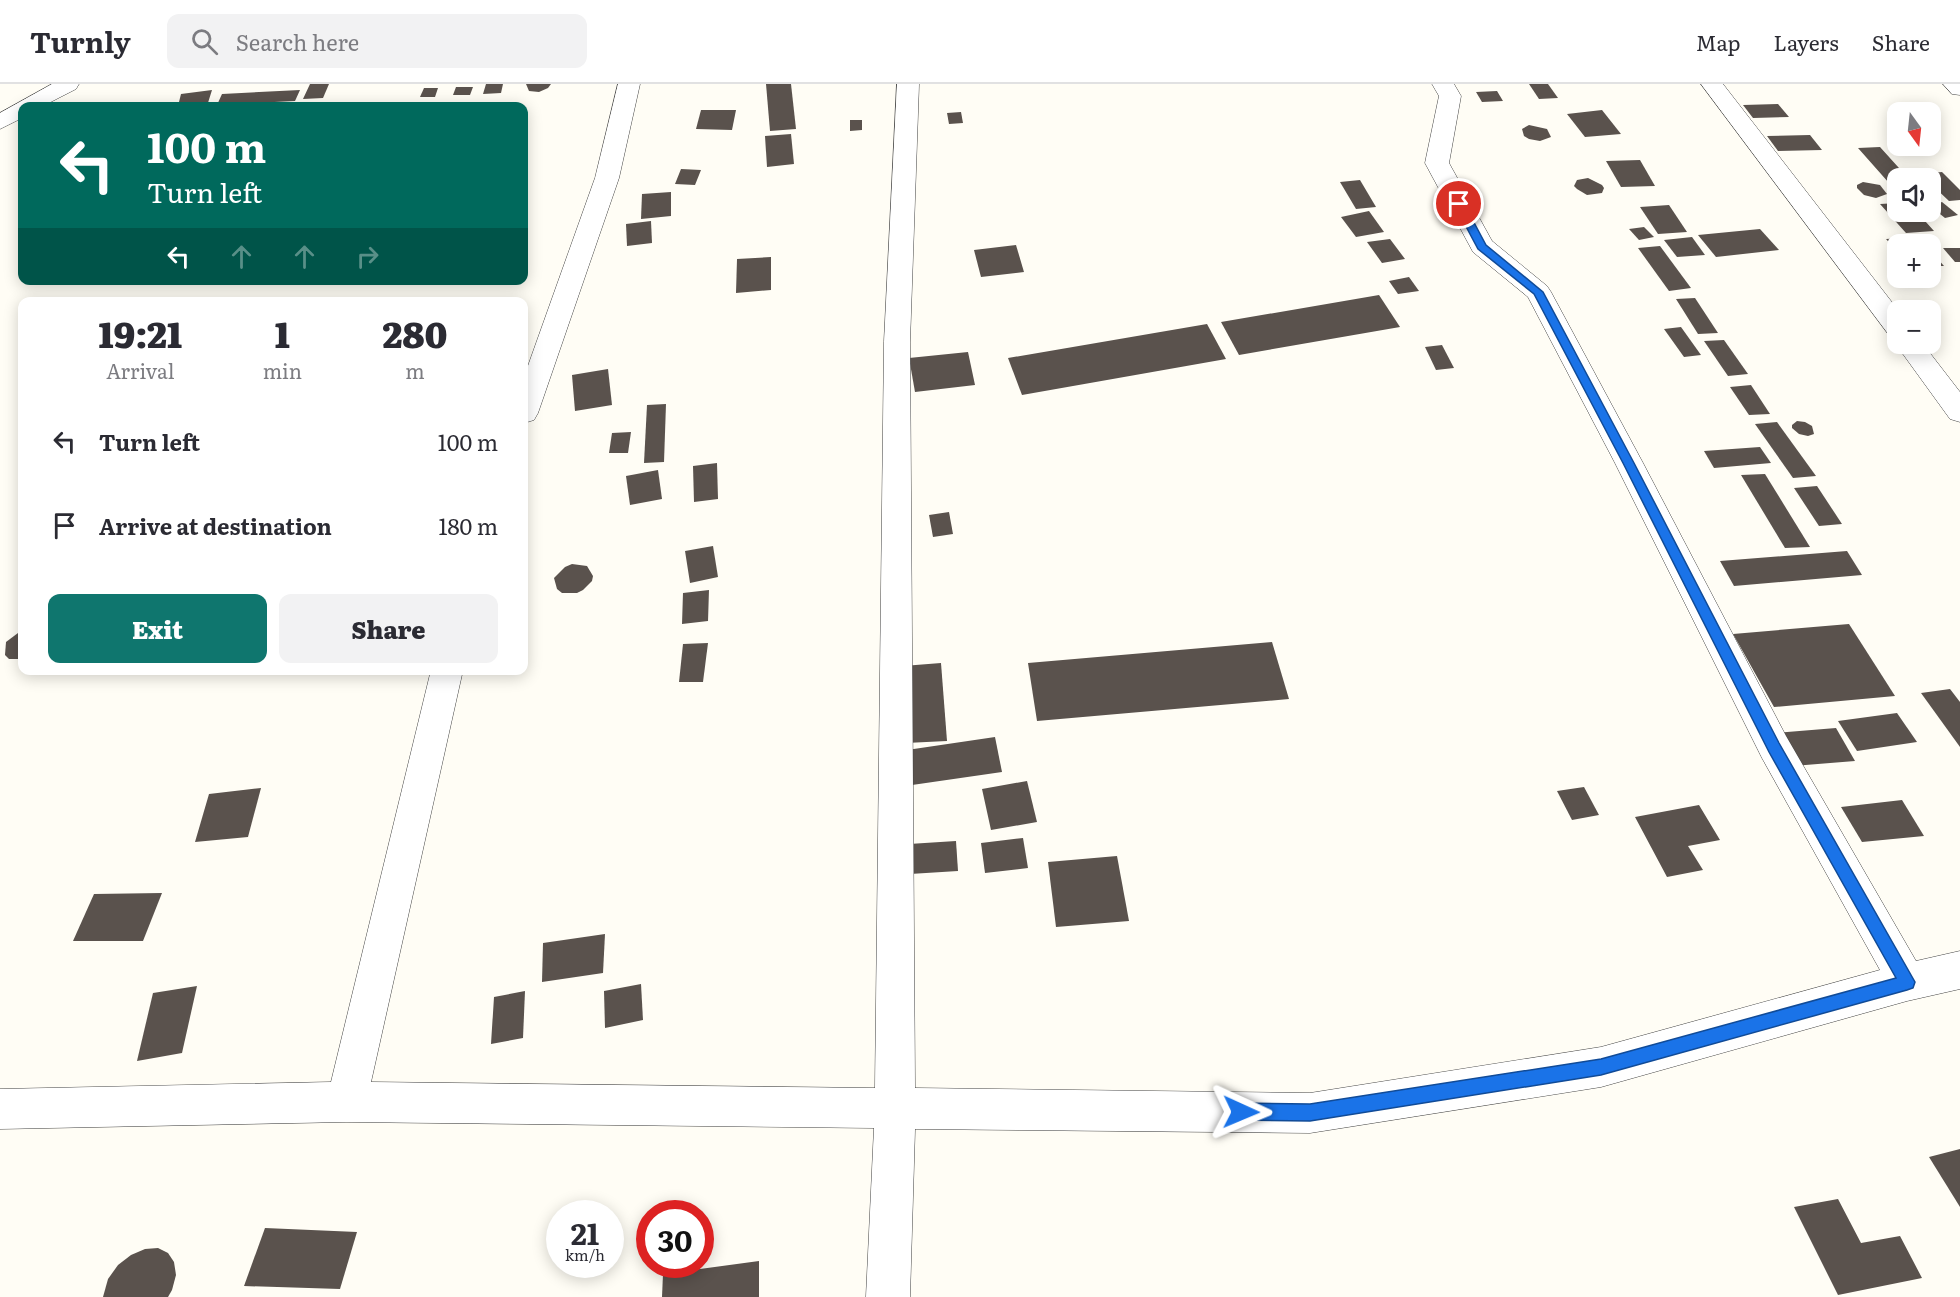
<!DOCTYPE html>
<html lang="en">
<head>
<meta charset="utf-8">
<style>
	:root { --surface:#fff; --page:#f2f2f3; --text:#2b2b33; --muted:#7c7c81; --line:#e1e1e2; --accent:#0f766e }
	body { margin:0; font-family:Literata,serif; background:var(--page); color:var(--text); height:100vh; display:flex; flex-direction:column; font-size:22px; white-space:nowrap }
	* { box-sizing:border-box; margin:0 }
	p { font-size:20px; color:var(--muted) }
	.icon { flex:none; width:33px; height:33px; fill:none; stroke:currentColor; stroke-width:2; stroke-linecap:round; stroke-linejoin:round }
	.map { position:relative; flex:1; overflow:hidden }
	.side { position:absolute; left:18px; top:213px; width:510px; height:378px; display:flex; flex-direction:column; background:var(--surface); border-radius:12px; box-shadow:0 3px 15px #0003 }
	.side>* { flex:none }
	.banner { position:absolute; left:18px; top:18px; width:510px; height:183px; border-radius:12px; box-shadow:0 3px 15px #0003; background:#00695c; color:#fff; overflow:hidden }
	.needle { width:39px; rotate:165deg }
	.controls { position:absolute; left:1887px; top:18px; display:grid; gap:12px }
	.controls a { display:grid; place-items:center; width:54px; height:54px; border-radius:12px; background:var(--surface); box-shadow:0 3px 15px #0003; font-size:30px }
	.speed { position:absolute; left:546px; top:1116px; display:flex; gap:12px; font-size:30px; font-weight:700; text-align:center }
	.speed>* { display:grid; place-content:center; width:78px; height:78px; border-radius:50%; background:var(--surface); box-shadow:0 3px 15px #0003; line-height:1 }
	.speed small { font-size:15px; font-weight:400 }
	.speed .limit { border:9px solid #d22; background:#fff; color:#111 }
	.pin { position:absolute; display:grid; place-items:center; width:51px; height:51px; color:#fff; margin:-26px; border:3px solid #fff; border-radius:50%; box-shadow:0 2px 6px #0007 }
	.me { position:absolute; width:66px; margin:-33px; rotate:91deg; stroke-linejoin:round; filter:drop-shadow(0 0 4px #0008) }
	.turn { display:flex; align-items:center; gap:21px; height:126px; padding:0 30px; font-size:27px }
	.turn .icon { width:78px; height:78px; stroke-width:2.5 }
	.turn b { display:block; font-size:42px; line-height:51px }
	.lanes { display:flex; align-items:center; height:57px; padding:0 30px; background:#0003; justify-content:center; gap:30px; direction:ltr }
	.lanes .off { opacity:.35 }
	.eta { display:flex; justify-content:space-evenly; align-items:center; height:102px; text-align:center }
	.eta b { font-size:36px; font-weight:800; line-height:42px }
	.primary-button { display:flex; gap:12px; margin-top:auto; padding:12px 30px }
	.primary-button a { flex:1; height:69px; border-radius:12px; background:var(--accent); color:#fff; font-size:24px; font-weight:800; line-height:69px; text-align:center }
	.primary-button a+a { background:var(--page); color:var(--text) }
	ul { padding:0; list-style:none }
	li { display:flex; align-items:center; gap:18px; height:84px; padding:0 30px }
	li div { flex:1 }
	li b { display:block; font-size:22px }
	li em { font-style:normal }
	header { display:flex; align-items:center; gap:36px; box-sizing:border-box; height:84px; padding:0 30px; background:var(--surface); border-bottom:2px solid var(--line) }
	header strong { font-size:28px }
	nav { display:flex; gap:33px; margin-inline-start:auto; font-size:21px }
	.search { width:420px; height:54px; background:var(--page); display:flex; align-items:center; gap:15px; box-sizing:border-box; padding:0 21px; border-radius:12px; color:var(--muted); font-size:22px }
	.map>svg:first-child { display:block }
</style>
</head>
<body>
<header>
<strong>Turnly</strong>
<div class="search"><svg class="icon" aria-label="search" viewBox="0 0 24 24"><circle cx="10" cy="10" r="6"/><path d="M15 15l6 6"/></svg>Search here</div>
<nav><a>Map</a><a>Layers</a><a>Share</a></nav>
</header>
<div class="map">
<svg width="1960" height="1213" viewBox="0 0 1960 1213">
	<rect width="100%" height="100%" fill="#fffdf5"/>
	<g fill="#5a524d">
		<polygon points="310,0 329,0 323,14 303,15"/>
		<polygon points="486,0 503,0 501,9 483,10"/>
		<polygon points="526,0 551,0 548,4 539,8 529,7"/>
		<polygon points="766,0 791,0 796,45 770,47"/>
		<polygon points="1529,0 1548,0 1558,14 1539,15"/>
		<polygon points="456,3 473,3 470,11 453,11"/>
		<polygon points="424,4 438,4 435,13 420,13"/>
		<polygon points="212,6 207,22 178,22 181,10"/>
		<polygon points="300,6 295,17 217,21 222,10"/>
		<polygon points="1497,7 1503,17 1482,18 1476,8"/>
		<polygon points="1778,20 1789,33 1753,34 1743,21"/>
		<polygon points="701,26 736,26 732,46 696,45"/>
		<polygon points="1602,26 1621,50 1585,53 1567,30"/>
		<polygon points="961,28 963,39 949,40 947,29"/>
		<polygon points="850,36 862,36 862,46 850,47"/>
		<polygon points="1529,41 1547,45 1551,53 1540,57 1529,55 1524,52 1522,45"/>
		<polygon points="791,50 794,80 767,83 765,52"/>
		<polygon points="1810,51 1822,66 1778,67 1767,52"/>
		<polygon points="1880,63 1908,94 1898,94 1898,98 1889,99 1858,64"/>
		<polygon points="1640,76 1655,102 1621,103 1606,77"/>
		<polygon points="681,85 701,86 695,101 675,100"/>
		<polygon points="1942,88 1960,106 1960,116 1949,117 1930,99 1930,94 1926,94 1922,90"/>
		<polygon points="1588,94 1602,101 1604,104 1602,109 1587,111 1577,105 1574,102 1577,96"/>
		<polygon points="1360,96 1376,123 1356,125 1340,98"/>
		<polygon points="1863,98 1880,101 1887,110 1876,114 1864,111 1857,104 1857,101"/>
		<polygon points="671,108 671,132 641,135 642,110"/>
		<polygon points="1942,118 1958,131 1945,134 1930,122"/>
		<polygon points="1898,119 1898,128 1917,128 1934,147 1906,149 1880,120"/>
		<polygon points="1669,121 1687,148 1658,150 1640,123"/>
		<polygon points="1369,127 1384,148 1356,153 1341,133"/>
		<polygon points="651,137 652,159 627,162 626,140"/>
		<polygon points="1644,143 1654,153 1639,156 1629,145"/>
		<polygon points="1760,145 1779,166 1716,173 1698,151"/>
		<polygon points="1692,153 1705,171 1677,173 1664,156"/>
		<polygon points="1920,153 1926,160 1898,160 1898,168 1886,155"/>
		<polygon points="1390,155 1405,175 1382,179 1367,158"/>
		<polygon points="1016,161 1024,188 981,193 974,166"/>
		<polygon points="1660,162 1691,204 1669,207 1638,164"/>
		<polygon points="1943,164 1960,164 1960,178 1955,178"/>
		<polygon points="1930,166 1944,182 1930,182"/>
		<polygon points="771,173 771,206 736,209 737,175"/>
		<polygon points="1409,193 1419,207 1398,210 1389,197"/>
		<polygon points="1379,211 1400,243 1239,271 1221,238"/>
		<polygon points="1695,214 1718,249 1698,250 1676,215"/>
		<polygon points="1207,240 1226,275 1022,311 1008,274"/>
		<polygon points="1681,243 1701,271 1684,273 1664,245"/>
		<polygon points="1724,256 1748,290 1728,292 1704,257"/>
		<polygon points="1442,261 1454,284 1436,286 1425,263"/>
		<polygon points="968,268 975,301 915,308 909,274"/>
		<polygon points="608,285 612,321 575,327 572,291"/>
		<polygon points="1751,301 1770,330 1749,331 1730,303"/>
		<polygon points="666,320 664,378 644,379 647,321"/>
		<polygon points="1797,337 1805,338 1812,342 1814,350 1808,352 1799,350 1792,344 1792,341"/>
		<polygon points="1777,338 1816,392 1793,394 1755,340"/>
		<polygon points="631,348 628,369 609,369 612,349"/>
		<polygon points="1760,363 1771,379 1714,384 1704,367"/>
		<polygon points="717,379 718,415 694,418 693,382"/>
		<polygon points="658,386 662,415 630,421 626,392"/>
		<polygon points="1765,390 1810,463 1785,464 1741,391"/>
		<polygon points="1817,402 1842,440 1819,442 1794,404"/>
		<polygon points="949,428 953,450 933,453 929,431"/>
		<polygon points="713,462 718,493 690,499 685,467"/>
		<polygon points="1847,467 1862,491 1734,502 1720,477"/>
		<polygon points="572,480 587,482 593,492 592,497 583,506 577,509 562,509 557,505 554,494 565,483"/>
		<polygon points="709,506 708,537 682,540 683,509"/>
		<polygon points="1849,540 1895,612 1774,623 1733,550"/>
		<polygon points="22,546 22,575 9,575 5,571 6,558"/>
		<polygon points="1272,558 1289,615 1037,637 1028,579"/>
		<polygon points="708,559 703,598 679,598 683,560"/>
		<polygon points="941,579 947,657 906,659 903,582"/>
		<polygon points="1950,605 1960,618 1960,663 1921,609"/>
		<polygon points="1897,629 1917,658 1857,667 1838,637"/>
		<polygon points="1836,644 1855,677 1793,682 1774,649"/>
		<polygon points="995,653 1002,688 912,701 907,666"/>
		<polygon points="1027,697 1037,738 991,746 982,705"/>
		<polygon points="1584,703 1599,731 1572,736 1557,707"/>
		<polygon points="261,704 248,753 195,758 209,710"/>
		<polygon points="1902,716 1924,752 1862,758 1841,723"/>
		<polygon points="1699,721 1720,756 1688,762 1703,786 1667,793 1635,733"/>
		<polygon points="1023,754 1028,784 985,789 981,759"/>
		<polygon points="956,757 958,787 910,790 909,760"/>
		<polygon points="1117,772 1129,837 1056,843 1048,778"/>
		<polygon points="162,809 143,857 73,857 94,810"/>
		<polygon points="605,850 603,889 542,898 543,859"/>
		<polygon points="641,900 643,936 605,944 604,907"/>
		<polygon points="197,902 182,969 137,977 153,909"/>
		<polygon points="525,907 523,954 491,960 494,913"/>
		<polygon points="1960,1065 1960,1123 1929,1073"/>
		<polygon points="1838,1115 1861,1159 1900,1152 1922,1194 1838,1211 1794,1123"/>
		<polygon points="265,1144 357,1148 340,1205 244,1202"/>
		<polygon points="158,1164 168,1169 174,1178 176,1191 172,1206 168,1213 103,1213 108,1195 118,1181 131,1171 145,1165"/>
		<polygon points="759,1177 759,1213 662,1213 663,1190"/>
	</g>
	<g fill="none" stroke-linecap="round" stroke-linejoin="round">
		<g stroke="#444" stroke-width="1">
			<g id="street">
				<polygon points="52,0 79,0 76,5 43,22 22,22 22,34 0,45 0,29"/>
				<polygon points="618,0 640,0 619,94 538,329 534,336 524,339 524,293 595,94"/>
				<polygon points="897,0 919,0 910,258 915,1004 1310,1009 1601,963 1880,886 1762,674 1615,379 1528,213 1473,168 1425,79 1439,12 1432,0 1454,0 1461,12 1449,79 1492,157 1547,202 1551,208 1643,379 1786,652 1916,877 1960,867 1960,905 1907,917 1601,1003 1310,1049 915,1045 910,1213 866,1213 874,1044 346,1038 0,1045 0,1005 331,998 431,586 463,586 371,998 875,1004 884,258"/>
				<polygon points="1701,0 1723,0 1898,226 1898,254 1889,251"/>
				<polygon points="1943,0 1960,0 1960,11 1952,10"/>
				<polygon points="1898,257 1898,260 1923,260 1960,308 1960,338 1950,335 1900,266 1896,260"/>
			</g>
		</g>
		<use href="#street" fill="#fff" fill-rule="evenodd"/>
	</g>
	<polygon fill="#1a73e8" stroke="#114b97" stroke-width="1.5" points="1456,118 1463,118 1486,161 1543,208 1634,379 1779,659 1915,898 1913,904 1907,906 1601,991 1310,1037 1241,1036 1235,1033 1232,1028 1235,1022 1241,1019 1310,1020 1601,975 1896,894 1769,668 1623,379 1534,210 1478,165 1454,120"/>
</svg>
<div class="controls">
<a><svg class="needle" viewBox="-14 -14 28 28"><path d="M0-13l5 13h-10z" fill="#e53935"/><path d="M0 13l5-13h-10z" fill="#7c7c81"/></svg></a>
<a><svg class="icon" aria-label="sound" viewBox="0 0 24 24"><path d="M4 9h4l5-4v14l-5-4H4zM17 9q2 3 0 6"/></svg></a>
<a>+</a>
<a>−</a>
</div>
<div class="speed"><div>21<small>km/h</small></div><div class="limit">30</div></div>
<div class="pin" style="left:1459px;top:120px;background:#d93025"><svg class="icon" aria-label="arrive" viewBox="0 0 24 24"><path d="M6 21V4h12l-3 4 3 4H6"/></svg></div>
<svg class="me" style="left:1241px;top:1028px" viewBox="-20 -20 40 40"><path d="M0-17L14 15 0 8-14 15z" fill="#1a73e8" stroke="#fff" stroke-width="4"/></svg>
<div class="banner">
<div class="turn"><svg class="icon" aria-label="left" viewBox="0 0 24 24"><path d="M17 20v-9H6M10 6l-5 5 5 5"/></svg><div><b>100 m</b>Turn left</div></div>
<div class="lanes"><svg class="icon" aria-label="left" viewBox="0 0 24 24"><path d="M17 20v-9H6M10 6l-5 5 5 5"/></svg><svg class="icon off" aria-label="ahead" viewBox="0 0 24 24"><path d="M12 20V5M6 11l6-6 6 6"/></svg><svg class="icon off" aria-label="ahead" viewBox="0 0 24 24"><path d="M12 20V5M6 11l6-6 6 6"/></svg><svg class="icon off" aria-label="right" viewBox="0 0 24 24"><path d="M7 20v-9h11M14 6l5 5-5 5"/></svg></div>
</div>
<section class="side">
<div class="eta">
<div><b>19:21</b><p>Arrival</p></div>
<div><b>1</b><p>min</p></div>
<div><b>280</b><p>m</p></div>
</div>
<ul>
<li><svg class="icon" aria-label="left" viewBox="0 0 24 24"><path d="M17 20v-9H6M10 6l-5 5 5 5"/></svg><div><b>Turn left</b></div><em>100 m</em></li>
<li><svg class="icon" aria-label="arrive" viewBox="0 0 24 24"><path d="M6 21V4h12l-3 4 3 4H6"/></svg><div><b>Arrive at destination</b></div><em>180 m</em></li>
</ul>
<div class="primary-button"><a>Exit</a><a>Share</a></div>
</section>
</div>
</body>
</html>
